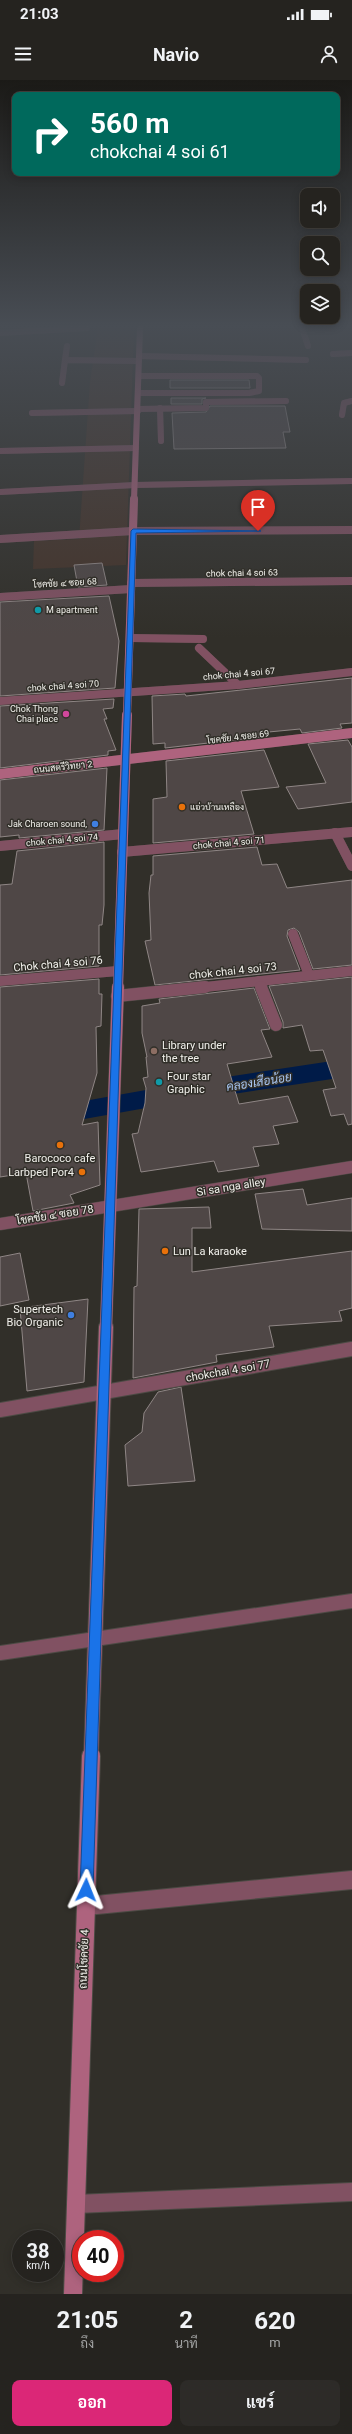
<!DOCTYPE html>
<html lang="th">
<head>
<meta charset="utf-8">
<style>
	:root { --surface:#25231f; --page:#2d2b28; --text:#f1f3f6; --muted:#a3a4a4; --line:#42403d; --accent:#db2777 }
	body { margin:0; font-family:Roboto,Sarabun,sans-serif; background:var(--page); color:var(--text); height:100vh; display:flex; flex-direction:column; font-size:15px; white-space:nowrap }
	* { box-sizing:border-box; margin:0 }
	p { font-size:13px; color:var(--muted) }
	.icon { flex:none; width:22px; height:22px; fill:none; stroke:currentColor; stroke-width:2; stroke-linecap:round; stroke-linejoin:round }
	.map { position:relative; height:2214px; overflow:hidden }
	.panel { display:flex; flex-direction:column; background:var(--surface); flex:1 }
	.panel>* { flex:none }
	.guide { position:absolute; left:12px; top:12px; width:328px; height:84px; border-radius:8px; box-shadow:0 2px 10px #0003,0 0 0 1px var(--line); background:#00695c; color:#fff; overflow:hidden }
	.controls { position:absolute; left:300px; top:108px; display:grid; gap:8px }
	.controls a { display:grid; place-items:center; width:40px; height:40px; border-radius:8px; background:var(--surface); box-shadow:0 2px 10px #0003,0 0 0 1px var(--line); font-size:20px }
	.speed { position:absolute; left:12px; top:2150px; display:flex; gap:8px; font-size:20px; font-weight:700; text-align:center }
	.speed>* { display:grid; place-content:center; width:52px; height:52px; border-radius:50%; background:var(--surface); box-shadow:0 2px 10px #0003,0 0 0 1px var(--line); line-height:1 }
	.speed small { font-size:10px; font-weight:400 }
	.speed .limit { border:6px solid #d22; background:#fff; color:#111 }
	.pin { position:absolute; display:grid; place-items:center; width:34px; height:34px; color:#fff; margin:-41px -17px; border-radius:50% 50% 50% 0; rotate:-45deg; box-shadow:0 0 4px #0007 }
	.pin .icon { rotate:45deg }
	.me { position:absolute; width:44px; margin:-22px; rotate:2deg; stroke-linejoin:round; filter:drop-shadow(0 0 3px #0008) }
	.turn { display:flex; align-items:center; gap:14px; height:84px; padding:0 12px; font-size:18px }
	.turn .icon { width:52px; height:52px; stroke-width:2.5 }
	.turn b { display:block; font-size:28px; line-height:34px }
	.eta { display:flex; justify-content:space-evenly; align-items:center; height:68px; text-align:center }
	.eta b { font-size:24px; font-weight:700; line-height:28px }
	.action { display:flex; gap:8px; margin-top:auto; padding:8px 12px }
	.action a { flex:1; height:46px; border-radius:8px; background:var(--accent); color:#fff; font-size:16px; font-weight:700; line-height:46px; text-align:center }
	.action a+a { background:var(--page); color:var(--text) }
	.status { display:flex; justify-content:space-between; align-items:center; height:28px; padding:0 20px; background:var(--surface); direction:ltr }
	.status svg { height:11px; fill:currentColor }
	header { display:flex; justify-content:space-between; align-items:center; height:52px; padding:0 12px; background:var(--surface); font-size:18px; font-weight:700 }
	.map>svg:first-child { display:block }
</style>
</head>
<body>
<div class="status"><b>21:03</b><svg viewBox="0 0 49 12"><path d="M0 12V9h3v3zM5 12V6h3v6zM10 12V3h3v9zM15 12V0h3v12zM26 1h20v11H26zM47 4h2v5h-2z"/></svg></div>
<header><svg class="icon" aria-label="menu" viewBox="0 0 24 24"><path d="M4 6h16M4 12h16M4 18h16"/></svg>Navio<svg class="icon" aria-label="person" viewBox="0 0 24 24"><circle cx="12" cy="8" r="4"/><path d="M4 21q1-7 8-7t8 7"/></svg></header>
<div class="map">
<svg width="352" height="2214" viewBox="0 0 352 2214">
	<rect width="100%" height="100%" fill="#312f29"/>
	<polygon fill="#443329" points="98,248 134,248 126,485 33,489 34,461 79,459 90,302"/>
	<g fill="none" stroke-linecap="round" stroke-linejoin="round">
		<polygon fill="#001b48" fill-rule="evenodd" points="352,978 352,996 174,1023 0,1054 0,1036 174,1005"/>
	</g>
	<g fill="#4f4746" stroke="#8f8685">
		<polygon points="170,300 249,300 250,308 170,308"/>
		<polygon points="171,318 206,318 202,319 202,324 171,324"/>
		<polygon points="210,326 285,326 290,352 283,352 286,368 174,369 172,333 206,332"/>
		<polygon points="102,483 107,505 78,507 74,485"/>
		<polygon points="109,516 119,561 115,608 0,616 0,522"/>
		<polygon points="352,598 352,643 340,644 342,648 302,653 300,649 258,653 260,657 165,668 165,663 153,664 152,616 185,614 186,616"/>
		<polygon points="114,619 113,628 103,629 107,639 104,639 116,670 108,671 108,675 0,688 0,626"/>
		<polygon points="348,660 352,667 352,722 298,729 286,707 326,703 308,664"/>
		<polygon points="264,670 279,707 241,711 254,754 153,763 153,719 167,717 166,681"/>
		<polygon points="107,688 104,750 19,758 19,755 0,757 0,700"/>
		<polygon points="104,762 104,825 102,845 99,845 99,886 0,895 0,805 12,804 17,771"/>
		<polygon points="257,767 262,785 277,784 287,808 352,800 352,885 313,889 299,852 294,848 288,850 287,856 300,890 155,905 145,861 151,860 149,813 151,795 153,795 153,776"/>
		<polygon points="352,897 352,1044 348,1045 344,1034 331,1036 323,1010 336,1008 323,970 310,971 302,945 283,948 283,942 269,906"/>
		<polygon points="99,899 99,914 102,914 101,946 96,947 97,993 82,1045 98,1042 100,1105 70,1115 74,1123 33,1131 26,1093 0,1097 0,907"/>
		<polygon points="254,908 270,949 261,950 272,977 227,984 239,1024 288,1016 298,1042 273,1046 279,1064 253,1067 259,1086 218,1092 214,1081 141,1092 132,1054 138,1053 145,1023 146,1008 143,998 148,997 146,977 147,977 142,953 142,926 160,923 159,919"/>
		<polygon points="303,1109 307,1125 352,1118 352,1151 262,1149 255,1114"/>
		<polygon points="209,1127 211,1148 192,1148 192,1192 352,1171 352,1228 339,1231 342,1241 269,1246 274,1267 216,1275 217,1282 133,1298 134,1207 137,1206 139,1129"/>
		<polygon points="20,1173 29,1220 0,1226 0,1177"/>
		<polygon points="88,1219 84,1302 27,1311 20,1228"/>
		<polygon points="181,1307 195,1401 128,1406 125,1365 142,1352 144,1333 158,1312"/>
	</g>
	<g fill="none" stroke-linecap="round" stroke-linejoin="round">
		<g stroke="#4c4a44" stroke-width="6">
			<g id="lane-far1">
				<polyline points="333,274 352,273"/>
				<polyline points="65,280 67,266"/>
				<polyline points="62,303 65,280 139,281"/>
				<polyline points="138,313 249,313 259,311 259,298 257,296 139,296"/>
				<polyline points="160,328 161,361"/>
				<polyline points="138,329 206,328 206,322 286,321"/>
				<polyline points="32,333 138,331"/>
				<polyline points="0,371 136,368"/>
			</g>
		</g>
		<g stroke="#4c4a44" stroke-width="8">
			<polyline id="lane" points="199,568 238,605"/>
		</g>
		<g stroke="#4c4a44" stroke-width="6">
			<g id="street-far5">
				<polyline points="302,248 308,266"/>
				<polyline points="0,253 87,248"/>
				<polyline points="139,276 306,280"/>
				<polyline points="342,335 344,323 352,321"/>
				<polyline points="0,412 135,405 352,401"/>
			</g>
		</g>
		<g stroke="#4c4a44" stroke-width="8">
			<g id="street-far4">
				<polyline points="0,459 133,451 352,450"/>
				<polyline points="131,503 352,501"/>
				<polyline points="0,517 131,509"/>
				<polyline points="130,558 203,559"/>
				<polyline points="0,621 238,605 352,592"/>
			</g>
		</g>
		<g stroke="#4c4a44" stroke-width="10">
			<g id="street-far3">
				<polyline points="335,753 352,786"/>
				<polyline points="0,766 123,754"/>
				<polyline points="122,772 352,752"/>
				<polyline points="293,854 309,895"/>
				<polyline points="0,901 118,891"/>
				<polyline points="259,901 262,908"/>
				<polyline points="196,908 352,891"/>
			</g>
		</g>
		<g stroke="#4c4a44" stroke-width="13">
			<g id="street-far2">
				<polyline points="261,907 276,945"/>
				<polyline points="117,916 205,907"/>
				<polyline points="0,1144 352,1087"/>
			</g>
		</g>
		<g stroke="#4c4a44" stroke-width="16">
			<g id="street-far1">
				<polyline points="0,1330 352,1269"/>
				<polyline points="0,1573 352,1521"/>
			</g>
		</g>
		<g stroke="#4c4a44" stroke-width="20">
			<g id="street">
				<polyline points="86,1826 352,1800"/>
				<polyline points="76,2124 352,2112"/>
			</g>
		</g>
		<g stroke="#4c4a44" stroke-width="6">
			<polyline id="secondary-far5" points="134,420 140,248"/>
		</g>
		<g stroke="#4c4a44" stroke-width="8">
			<polyline id="secondary-far4" points="127,636 134,419"/>
		</g>
		<g stroke="#4c4a44" stroke-width="10">
			<g id="secondary-far3">
				<polyline points="0,694 352,653"/>
				<polyline points="118,908 127,635"/>
			</g>
		</g>
		<g stroke="#4c4a44" stroke-width="13">
			<polyline id="secondary-far2" points="106,1248 118,907"/>
		</g>
		<g stroke="#4c4a44" stroke-width="16">
			<polyline id="secondary-far1" points="91,1677 106,1247"/>
		</g>
		<g stroke="#4c4a44" stroke-width="20">
			<polyline id="secondary" points="73,2214 91,1676"/>
		</g>
		<use href="#lane-far1" stroke="#815162" stroke-width="6"/>
		<use href="#lane" stroke="#815162" stroke-width="8"/>
		<use href="#street-far5" stroke="#815162" stroke-width="6"/>
		<use href="#street-far4" stroke="#815162" stroke-width="8"/>
		<use href="#street-far3" stroke="#815162" stroke-width="10"/>
		<use href="#street-far2" stroke="#815162" stroke-width="12"/>
		<use href="#street-far1" stroke="#815162" stroke-width="14"/>
		<use href="#street" stroke="#815162" stroke-width="18"/>
		<use href="#secondary-far5" stroke="#ae637e" stroke-width="6"/>
		<use href="#secondary-far4" stroke="#ae637e" stroke-width="8"/>
		<use href="#secondary-far3" stroke="#ae637e" stroke-width="10"/>
		<use href="#secondary-far2" stroke="#ae637e" stroke-width="12"/>
		<use href="#secondary-far1" stroke="#ae637e" stroke-width="14"/>
		<use href="#secondary" stroke="#ae637e" stroke-width="18"/>
	</g>
	<linearGradient id="sky" x2="0" y2="1"><stop stop-color="#1b1a17"/><stop offset="0.44" stop-color="#484d54"/><stop offset="1" stop-color="#484d54" stop-opacity="0"/></linearGradient>
	<rect width="352" height="558" fill="url(#sky)"/>
	<polygon fill="#1a73e8" stroke="#114b97" points="133,449 261,451 136,453 93,1810 91,1815 86,1817 82,1815 80,1810 131,451"/>
	<g fill="#0f9aa8" stroke="#312f29" stroke-width="1.5">
		<circle cx="38" cy="530" r="4"/>
		<circle cx="159" cy="1002" r="4"/>
	</g>
	<circle fill="#d1479c" stroke="#312f29" stroke-width="1.5" cx="66" cy="634" r="4"/>
	<g fill="#e8710a" stroke="#312f29" stroke-width="1.5">
		<circle cx="182" cy="727" r="4"/>
		<circle cx="60" cy="1065" r="4"/>
		<circle cx="82" cy="1092" r="4"/>
		<circle cx="165" cy="1171" r="4"/>
	</g>
	<g fill="#3f7fe0" stroke="#312f29" stroke-width="1.5">
		<circle cx="95" cy="744" r="4"/>
		<circle cx="71" cy="1235" r="4"/>
	</g>
	<circle fill="#8d6e63" stroke="#312f29" stroke-width="1.5" cx="154" cy="971" r="4"/>
	<g text-anchor="middle" dominant-baseline="central" stroke-width="3" stroke-linejoin="round" paint-order="stroke">
		<g font-size="9" fill="#f1f0eb" stroke="#312f29">
			<text transform="translate(242 493) rotate(-1)">chok chai 4 soi 63</text>
			<text transform="translate(65 503) rotate(-3)">โชคชัย ๔ ซอย 68</text>
			<text transform="translate(239 594) rotate(-5)">chok chai 4 soi 67</text>
			<text transform="translate(63 606) rotate(-4)">chok chai 4 soi 70</text>
			<text transform="translate(238 657) rotate(-7)">โชคชัย 4 ซอย 69</text>
			<text transform="translate(63 687) rotate(-6)">ถนนสตรีวิทยา 2</text>
			<text transform="translate(62 760) rotate(-5)">chok chai 4 soi 74</text>
			<text transform="translate(229 763) rotate(-5)">chok chai 4 soi 71</text>
		</g>
		<g font-size="9" fill="#f1f0eb" stroke="#312f29" text-anchor="start">
			<text x="46" y="530">M apartment</text>
			<text x="58" y="629" text-anchor="end">Chok Thong<tspan x="58" dy="10">Chai place</tspan></text>
			<text x="190" y="727">แอ่วบ้านเหลือง</text>
			<text x="87" y="744" text-anchor="end">Jak Charoen sound,</text>
		</g>
		<g font-size="11" fill="#f1f0eb" stroke="#312f29">
			<text transform="translate(58 884) rotate(-5)">Chok chai 4 soi 76</text>
			<text transform="translate(233 891) rotate(-6)">chok chai 4 soi 73</text>
			<text transform="translate(231 1107) rotate(-9)">Si sa nga alley</text>
			<text transform="translate(55 1135) rotate(-9)">โชคชัย ๔ ซอย 78</text>
			<text transform="translate(228 1291) rotate(-10)">chokchai 4 soi 77</text>
			<text transform="translate(84 1879) rotate(-88)">ถนนโชคชัย 4</text>
		</g>
		<g font-size="11" fill="#f1f0eb" stroke="#312f29" text-anchor="start">
			<text x="162" y="965">Library under<tspan x="162" dy="13">the tree</tspan></text>
			<text x="167" y="996">Four star<tspan x="167" dy="13">Graphic</tspan></text>
			<text x="60" y="1078" text-anchor="middle">Barococo cafe</text>
			<text x="74" y="1092" text-anchor="end">Larbped Por4</text>
			<text x="173" y="1171">Lun La karaoke</text>
			<text x="63" y="1229" text-anchor="end">Supertech<tspan x="63" dy="13">Bio Organic</tspan></text>
		</g>
		<g font-size="12" font-style="italic" fill="#a7c5f2" stroke="#312f29">
			<text transform="translate(259 1002) rotate(-9)">คลองเสือน้อย</text>
		</g>
	</g>
</svg>
<div class="controls">
<a><svg class="icon" aria-label="sound" viewBox="0 0 24 24"><path d="M4 9h4l5-4v14l-5-4H4zM17 9q2 3 0 6"/></svg></a>
<a><svg class="icon" aria-label="search" viewBox="0 0 24 24"><circle cx="10" cy="10" r="6"/><path d="M15 15l6 6"/></svg></a>
<a><svg class="icon" aria-label="layers" viewBox="0 0 24 24"><path d="M12 4l9 5-9 5-9-5zM3 14l9 5 9-5"/></svg></a>
</div>
<div class="speed"><div>38<small>km/h</small></div><div class="limit">40</div></div>
<div class="pin" style="left:258px;top:451px;background:#d93025"><svg class="icon" aria-label="arrive" viewBox="0 0 24 24"><path d="M6 21V4h12l-3 4 3 4H6"/></svg></div>
<svg class="me" style="left:86px;top:1810px" viewBox="-20 -20 40 40"><path d="M0-17L14 15 0 8-14 15z" fill="#1a73e8" stroke="#fff" stroke-width="4"/></svg>
<div class="guide">
<div class="turn"><svg class="icon" aria-label="right" viewBox="0 0 24 24"><path d="M7 20v-9h11M14 6l5 5-5 5"/></svg><div><b>560 m</b>chokchai 4 soi 61</div></div>
</div>
</div>
<section class="panel">
<div class="eta">
<div><b>21:05</b><p>ถึง</p></div>
<div><b>2</b><p>นาที</p></div>
<div><b>620</b><p>m</p></div>
</div>
<div class="action"><a>ออก</a><a>แชร์</a></div>
</section>
</body>
</html>
